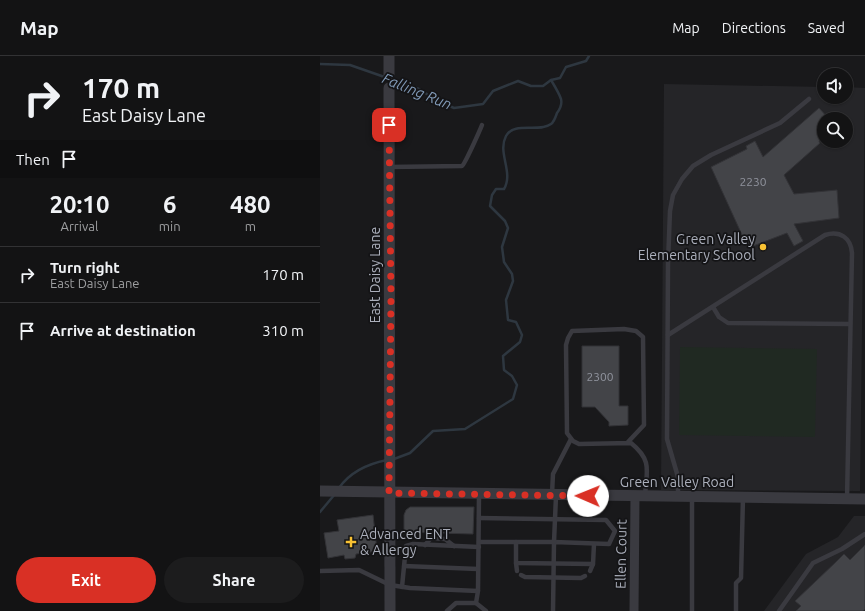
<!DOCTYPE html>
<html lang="en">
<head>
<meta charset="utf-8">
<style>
	:root { --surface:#131314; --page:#1c1c1d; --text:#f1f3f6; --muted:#9d9ea0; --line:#323234; --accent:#d93025 }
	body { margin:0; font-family:Ubuntu,sans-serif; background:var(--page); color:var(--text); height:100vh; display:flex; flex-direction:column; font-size:15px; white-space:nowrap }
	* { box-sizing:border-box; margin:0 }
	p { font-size:13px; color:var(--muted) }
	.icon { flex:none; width:22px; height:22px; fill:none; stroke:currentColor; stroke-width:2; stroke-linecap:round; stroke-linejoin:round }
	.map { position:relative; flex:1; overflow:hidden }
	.side { display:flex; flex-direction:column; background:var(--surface); width:320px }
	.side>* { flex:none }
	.top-card { background:#131314; color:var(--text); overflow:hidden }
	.fabs { position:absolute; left:497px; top:12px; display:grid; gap:8px }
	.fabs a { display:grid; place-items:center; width:36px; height:36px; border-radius:50%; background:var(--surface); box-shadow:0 1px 3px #0004,0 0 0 1px var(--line); font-size:20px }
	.pin { position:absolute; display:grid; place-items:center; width:34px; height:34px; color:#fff; margin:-17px; border-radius:8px; box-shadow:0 2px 6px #0006 }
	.me { position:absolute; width:44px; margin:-22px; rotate:271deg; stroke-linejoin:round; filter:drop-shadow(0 0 3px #0008) }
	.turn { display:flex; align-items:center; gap:14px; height:84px; padding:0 16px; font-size:18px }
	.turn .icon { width:52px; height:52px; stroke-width:2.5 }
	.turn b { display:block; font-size:28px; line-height:34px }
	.then { display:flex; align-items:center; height:38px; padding:0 16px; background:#0003; gap:8px; font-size:15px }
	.eta { display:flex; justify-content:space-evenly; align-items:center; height:68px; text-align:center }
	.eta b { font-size:24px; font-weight:700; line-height:28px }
	.cta { display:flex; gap:8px; margin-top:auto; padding:8px 16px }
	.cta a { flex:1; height:46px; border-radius:24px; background:var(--accent); color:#fff; font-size:16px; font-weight:700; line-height:46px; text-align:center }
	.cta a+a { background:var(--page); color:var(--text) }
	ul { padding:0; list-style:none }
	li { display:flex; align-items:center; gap:12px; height:56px; padding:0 16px; border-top:1px solid var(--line) }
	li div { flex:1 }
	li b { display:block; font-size:15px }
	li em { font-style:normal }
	header { display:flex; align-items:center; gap:24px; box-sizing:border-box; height:56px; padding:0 20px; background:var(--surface); border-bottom:1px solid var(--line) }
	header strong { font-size:19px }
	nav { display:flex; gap:22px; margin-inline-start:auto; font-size:14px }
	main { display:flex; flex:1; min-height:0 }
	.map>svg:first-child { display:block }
</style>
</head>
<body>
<header>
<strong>Map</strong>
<nav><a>Map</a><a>Directions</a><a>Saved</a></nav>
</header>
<main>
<section class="side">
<div class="top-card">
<div class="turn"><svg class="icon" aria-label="right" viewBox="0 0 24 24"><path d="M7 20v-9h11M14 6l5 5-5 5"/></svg><div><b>170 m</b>East Daisy Lane</div></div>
<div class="then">Then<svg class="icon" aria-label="arrive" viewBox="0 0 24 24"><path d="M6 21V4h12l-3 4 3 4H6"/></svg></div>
</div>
<div class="eta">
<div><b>20:10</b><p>Arrival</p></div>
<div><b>6</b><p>min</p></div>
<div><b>480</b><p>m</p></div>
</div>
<ul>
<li><svg class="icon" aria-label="right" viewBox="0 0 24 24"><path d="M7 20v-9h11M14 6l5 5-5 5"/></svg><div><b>Turn right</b><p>East Daisy Lane</p></div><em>170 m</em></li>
<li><svg class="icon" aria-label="arrive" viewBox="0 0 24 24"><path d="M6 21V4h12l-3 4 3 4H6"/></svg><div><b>Arrive at destination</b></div><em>310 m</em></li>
</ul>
<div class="cta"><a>Exit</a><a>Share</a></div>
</section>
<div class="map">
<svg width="545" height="555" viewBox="0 0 545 555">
	<rect width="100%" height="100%" fill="#19191b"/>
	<g fill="#252528" fill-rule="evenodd">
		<path d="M344,28l160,3v10h22v-10l19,1 -5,403 -199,-1zM504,63h22v22h-22z"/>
		<polygon points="534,460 545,460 545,555 444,555 486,498 518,481"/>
	</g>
	<polygon fill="#202922" points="360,291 497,293 495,381 359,379"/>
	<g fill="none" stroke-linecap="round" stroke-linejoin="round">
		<g stroke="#2e3740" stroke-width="2.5">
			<polyline points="0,8 30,9 99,33 116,44 134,52 163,48 173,35 198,25 211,30 223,30 231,24 240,22 246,11 266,5 269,0"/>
			<path d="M74,403l16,-6 23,-22 32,-2 48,-30 4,-14 -5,-9 -8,-6 -1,-14 17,-14 2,-7 -6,-13 -8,-2 -2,-20 7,-19 -1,-7 -8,-12 -2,-15 6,-19 -3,-7 -15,-15 2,-11 4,-6h8c10,-17 -7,-36 2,-53 8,-15 33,-3 45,-12 3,-2 5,-8 6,-11 3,-4 5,-10 4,-14 -2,-6 -7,-14 -10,-19"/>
			<path d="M19,432c11,-16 28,-24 48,-28"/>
			<polyline points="0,456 15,438"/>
		</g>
	</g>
	<g fill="#434448" stroke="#333337">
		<polygon points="499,52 509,63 504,63 504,81 499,85 500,87 464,119 474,138 517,134 519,162 474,168 483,185 474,190 467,177 428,192 391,111 427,93 426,90 435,85 443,101"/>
		<polygon points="262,290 299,290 299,350 308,350 308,369 289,370 289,366 275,351 262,351"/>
		<polygon points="90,451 154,451 153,478 84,476 84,459 86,454"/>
		<polygon points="53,459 57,495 36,498 35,502 25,503 24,499 8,502 4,477 19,475 17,464"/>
		<polygon points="545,489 545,553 543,555 476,555 481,550 475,545 517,505 524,498 530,504"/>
	</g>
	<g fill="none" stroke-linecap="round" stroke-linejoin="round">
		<g stroke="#3a3a40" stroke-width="4.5">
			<path d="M69,111l73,-1c3,-2 18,-36 20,-41"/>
			<polyline points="393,251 399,261 408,267 530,268"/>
			<path d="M348,279l157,-100c15,-5 26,3 27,18l-5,246"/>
			<path d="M308,386l16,-17 -1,-88 -7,-6 -12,-2 -52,2 -4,7 -2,7 1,88 6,8 6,3 52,-1c21,17 16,27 14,52"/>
			<polyline points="232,438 233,418 251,383"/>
			<polyline points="358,441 358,421 347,383 348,207 350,155 353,139 362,123 373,110 391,99 460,67 489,43"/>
			<polyline points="159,462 286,464 295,475 289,488 234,486 233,555"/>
			<polyline points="159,486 234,486 236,440"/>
			<polyline points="196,486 196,507 273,508"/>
			<polyline points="105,489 111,482 125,483 134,490"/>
			<polyline points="196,507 197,515"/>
			<polyline points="84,510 158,513"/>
			<polyline points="0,515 39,514 70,529 90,532 158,535 159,439"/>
			<polyline points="270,515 273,508 274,488"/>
			<polyline points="201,519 205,521 261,522 265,520"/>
			<polyline points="82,531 86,490 93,488 159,491"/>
			<polyline points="158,535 156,547 166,555"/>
			<polyline points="127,555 136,547 156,547"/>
			<polyline points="372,555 372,441"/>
			<polyline points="416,555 416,527 421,522 423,441"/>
			<polyline points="459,555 493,507 522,493 545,478"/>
		</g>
		<polyline stroke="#3a3a40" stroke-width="9" points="314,555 315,441"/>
		<g stroke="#3a3a40" stroke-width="11">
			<polyline points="69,0 69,19"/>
			<polyline points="69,32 70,555"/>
			<polyline points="0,435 545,443"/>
		</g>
	</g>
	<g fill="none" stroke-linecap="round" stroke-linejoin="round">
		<polyline stroke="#d93025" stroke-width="7" stroke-dasharray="0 12.6" points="69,69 71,241 69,437 268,440"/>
	</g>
	<g fill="#f9c233" stroke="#141416" stroke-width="1.5">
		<circle cx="443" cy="191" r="4"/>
		<path d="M29 480h4v4h4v4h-4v4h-4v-4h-4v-4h4z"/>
	</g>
	<g text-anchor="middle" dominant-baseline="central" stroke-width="3.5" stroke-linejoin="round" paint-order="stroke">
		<g font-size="12" fill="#91949e">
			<text x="433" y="125">2230</text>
			<text x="280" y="320">2300</text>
		</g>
		<g font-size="14" fill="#abafbb" stroke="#141416" text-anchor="end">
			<text x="435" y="183">Green Valley<tspan x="435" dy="16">Elementary School</tspan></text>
			<text x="40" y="478" text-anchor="start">Advanced ENT<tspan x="40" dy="16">&amp; Allergy</tspan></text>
		</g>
		<g font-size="14" fill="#abafbb" stroke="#141416">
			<text transform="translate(55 219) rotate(-90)">East Daisy Lane</text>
			<text x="357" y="426">Green Valley Road</text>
			<text transform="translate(301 498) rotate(-89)">Ellen Court</text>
		</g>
		<g font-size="15" font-style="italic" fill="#819ab7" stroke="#141416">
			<text transform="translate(97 35) rotate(22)">Falling Run</text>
		</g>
	</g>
</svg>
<div class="fabs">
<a><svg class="icon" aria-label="sound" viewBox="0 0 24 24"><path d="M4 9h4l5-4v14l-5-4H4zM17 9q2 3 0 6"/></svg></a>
<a><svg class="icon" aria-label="search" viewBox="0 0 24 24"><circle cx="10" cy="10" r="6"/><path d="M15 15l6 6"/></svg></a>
</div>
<div class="pin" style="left:69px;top:69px;background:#d93025"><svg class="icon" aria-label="arrive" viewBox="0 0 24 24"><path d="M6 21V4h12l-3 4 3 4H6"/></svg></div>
<svg class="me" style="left:268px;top:440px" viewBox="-20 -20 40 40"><circle r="19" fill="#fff"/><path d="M0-13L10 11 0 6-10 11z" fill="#d93025"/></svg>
</div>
</main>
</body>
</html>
